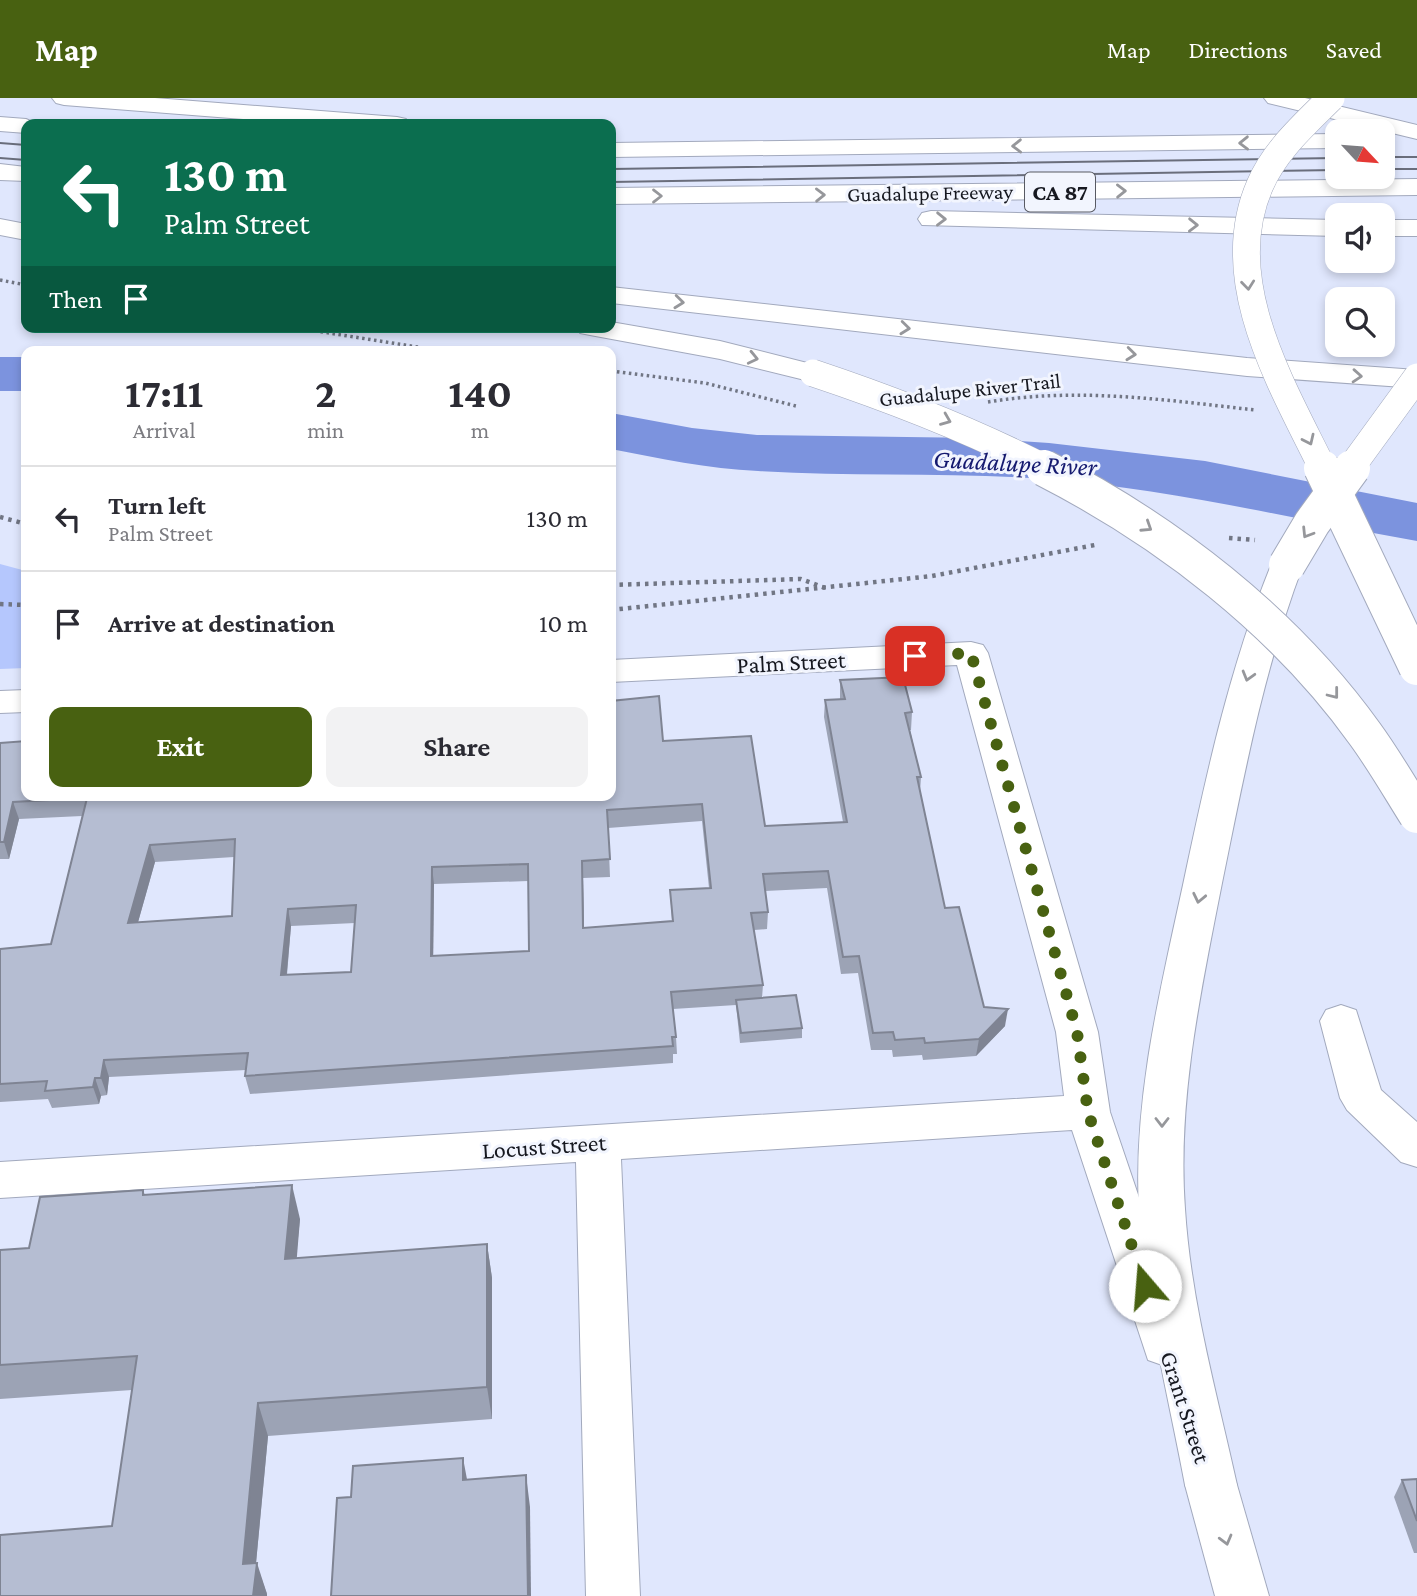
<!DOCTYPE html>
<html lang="en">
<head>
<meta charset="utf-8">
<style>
	:root { --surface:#fff; --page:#f2f2f3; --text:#2b2b33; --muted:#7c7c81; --line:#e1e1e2; --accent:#486111 }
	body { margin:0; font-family:"Crimson Pro",serif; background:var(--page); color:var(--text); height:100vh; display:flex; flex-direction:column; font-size:26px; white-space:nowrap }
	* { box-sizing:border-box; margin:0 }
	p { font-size:23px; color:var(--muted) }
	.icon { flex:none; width:38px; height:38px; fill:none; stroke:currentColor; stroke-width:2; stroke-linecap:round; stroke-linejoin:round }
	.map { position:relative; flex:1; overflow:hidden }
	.panel { position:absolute; left:21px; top:248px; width:595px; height:455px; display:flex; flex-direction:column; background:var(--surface); border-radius:14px; box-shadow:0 4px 10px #0003 }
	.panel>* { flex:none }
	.top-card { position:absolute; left:21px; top:21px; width:595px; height:214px; border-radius:14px; box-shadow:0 4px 10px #0003; background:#0b6e4f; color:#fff; overflow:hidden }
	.needle { width:46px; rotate:116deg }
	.fabs { position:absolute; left:1325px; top:21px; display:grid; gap:14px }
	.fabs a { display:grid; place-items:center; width:70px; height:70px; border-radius:14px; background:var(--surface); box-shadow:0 4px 10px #0003; font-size:35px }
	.pin { position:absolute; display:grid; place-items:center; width:60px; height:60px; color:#fff; margin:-30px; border-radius:14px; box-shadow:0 4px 10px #0006 }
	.me { position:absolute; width:77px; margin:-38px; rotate:342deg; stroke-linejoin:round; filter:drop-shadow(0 0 5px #0008) }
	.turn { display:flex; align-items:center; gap:24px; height:147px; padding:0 28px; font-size:32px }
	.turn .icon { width:91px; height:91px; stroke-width:2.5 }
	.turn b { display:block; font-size:49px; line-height:60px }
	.then { display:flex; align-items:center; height:66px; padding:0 28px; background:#0003; gap:14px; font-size:26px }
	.eta { display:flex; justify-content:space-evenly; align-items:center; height:119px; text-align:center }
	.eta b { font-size:42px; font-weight:700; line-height:49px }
	.cta { display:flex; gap:14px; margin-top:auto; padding:14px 28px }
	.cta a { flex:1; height:80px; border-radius:14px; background:var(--accent); color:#fff; font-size:28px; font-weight:700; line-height:80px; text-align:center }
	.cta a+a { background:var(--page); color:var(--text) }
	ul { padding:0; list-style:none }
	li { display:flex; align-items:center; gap:21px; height:105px; padding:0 28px; border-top:2px solid var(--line) }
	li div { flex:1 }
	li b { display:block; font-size:26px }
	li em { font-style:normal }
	header { display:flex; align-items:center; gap:42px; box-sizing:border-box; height:98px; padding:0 35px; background:var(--accent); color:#fff }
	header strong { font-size:33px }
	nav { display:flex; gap:38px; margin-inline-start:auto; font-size:24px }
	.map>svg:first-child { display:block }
</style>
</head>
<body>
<header>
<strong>Map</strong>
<nav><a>Map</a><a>Directions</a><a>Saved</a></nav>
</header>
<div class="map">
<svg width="1417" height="1498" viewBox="0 0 1417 1498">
	<rect width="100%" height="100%" fill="#e0e7fd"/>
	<polygon fill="#b5c7fd" points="0,466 26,473 26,570 0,571"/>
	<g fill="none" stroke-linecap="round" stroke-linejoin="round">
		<g fill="#7c93de" fill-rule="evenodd">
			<rect x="0" y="259" width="26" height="34"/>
			<path d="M611,315l81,15 65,7 222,3 70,5 156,18 212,42v38c-124,-22 -246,-52 -372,-62 -96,-7 -191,-2 -287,-8 -50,-2 -99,-13 -147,-22z"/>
		</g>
		<g stroke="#a2a9bd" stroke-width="2">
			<g id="minor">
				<polygon points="971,544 983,547 988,555 1098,934 1110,1014 1189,1247 1182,1262 1165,1268 1148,1262 1072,1032 621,1061 640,1498 586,1498 576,1064 0,1100 0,1064 1064,998 1056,934 957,567 611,584 611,562"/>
				<polygon points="26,592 26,614 0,615 0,593"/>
				<polygon points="1341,907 1356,912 1381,992 1417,1024 1417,1069 1401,1064 1347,1012 1340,1000 1320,923 1326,912"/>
			</g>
		</g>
		<g stroke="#a2a9bd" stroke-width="2">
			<polygon id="major" points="1211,1363 1229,1370 1237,1387 1269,1498 1215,1498 1185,1387 1193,1370"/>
		</g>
		<g stroke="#a2a9bd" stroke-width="2">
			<g id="highway">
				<polygon points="52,0 155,0 397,19 406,21 409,26 308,26 64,7 56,5"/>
				<polygon points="1264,0 1305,0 1417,27 1417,41 1268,5"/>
				<polygon points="0,19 26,21 37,26 26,26 26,35 0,33"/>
				<polygon points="1337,36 1337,50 611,59 611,45"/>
				<polygon points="0,66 26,69 26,83 0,82"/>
				<polygon points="1417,81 1417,97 611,106 611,90"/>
				<polygon points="931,113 1337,122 1337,138 922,127 918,121 922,115"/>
				<polygon points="0,121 26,126 26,142 0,137"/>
				<rect x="1382" y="122" width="35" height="16"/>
				<polygon points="611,189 1247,260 1417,272 1417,290 1247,278 611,205"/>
				<polygon points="611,224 720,243 823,269 828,275 823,281 813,284 720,261 590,237 580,235 576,229 611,229"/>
				<path d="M1287,457l12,3 4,7c-39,103 -59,210 -81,318 -21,107 -45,217 -37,326 6,94 32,185 52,276l-8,17 -18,7 -18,-7 -8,-17c-17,-91 -41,-183 -46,-276 -6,-109 21,-218 44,-324 23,-109 46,-216 88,-320l4,-7z"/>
			</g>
		</g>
		<g stroke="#717684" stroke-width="3.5" stroke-dasharray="2.5 3.5" stroke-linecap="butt">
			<polyline points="0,182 26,187"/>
			<polyline points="291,229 449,254"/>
			<polyline points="611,273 705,285 796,308"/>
			<path d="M988,304c90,-15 178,-2 267,8"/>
		</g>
		<g stroke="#717684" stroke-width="4.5" stroke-dasharray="3.5 5" stroke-linecap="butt">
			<polyline points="0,419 26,426"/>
			<polyline points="1229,440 1255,442"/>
			<polyline points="611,487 801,481 828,491"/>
			<polyline points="0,506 26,507"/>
			<polyline points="611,512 932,478 1095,447"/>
		</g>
		<use href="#minor" fill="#fff" fill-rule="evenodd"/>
		<use href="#major" fill="#fff" fill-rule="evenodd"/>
		<use href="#highway" fill="#fff" fill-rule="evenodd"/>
		<g stroke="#6a6e7c" stroke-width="2">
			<polyline points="0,45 26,47"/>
			<polyline points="1382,59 1417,59"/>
			<polyline points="0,60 26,62"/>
			<polyline points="611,71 1337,60"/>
			<polyline points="1382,71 1417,71"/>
			<polyline points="611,84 1337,72"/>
		</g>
		<g stroke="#a2a9bd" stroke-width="28" stroke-linecap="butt">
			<g id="highway-bridge-far1">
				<path d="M813,275c81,27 158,57 234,96"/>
				<path d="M1323,371c-41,-84 -105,-189 -63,-284 15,-35 45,-61 71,-87"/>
				<polyline points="1350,371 1417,279"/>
			</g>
		</g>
		<g stroke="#a2a9bd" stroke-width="38" stroke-linecap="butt">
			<g id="highway-bridge">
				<path d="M1044,370c123,63 240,153 321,266 19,26 35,54 52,81"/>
				<polyline points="1322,370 1417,569"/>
				<polyline points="1287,467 1312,425 1352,370"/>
			</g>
		</g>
		<use href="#highway-bridge-far1" stroke="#fff" stroke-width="27"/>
		<use href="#highway-bridge" stroke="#fff" stroke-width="36"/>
	</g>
	<g fill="#9ca3b5" fill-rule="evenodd">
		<path d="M840,582l72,32 -1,18h-1l11,47 -1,15 25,116 39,99 21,19 -29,30 -53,4 -1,-5 -29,2 -1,-7h-21l-13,-77 -17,1 -14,-86 -62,3 3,21 -1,17 -13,1 9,55 -1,13 40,30v10l-62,5 -4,-38 -63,4 3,28 1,17h-4v9l-423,31 -5,-18 1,-6 -137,7 -2,18 -6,1 -2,8 -47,4 -4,-9 -48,3v-153l51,-5 31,-128 -63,3 -10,40h-9v-116l663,-2 102,85 78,-4 -19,-105 1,-17h15zM702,723l7,67 -39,2 2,31 -88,7 -1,-50 27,-1 -2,-49zM234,759l-2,59 -94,6 17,-60zM528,783l1,70 -96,5 1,-72zM355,825l-4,49 -64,3 4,-49z"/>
		<polygon points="143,1092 145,1097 300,1121 296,1160 487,1146 492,1180 492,1321 268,1338 256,1465 267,1496 112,1428 132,1292 0,1301 0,1152 29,1150"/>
		<polygon points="1417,1381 1417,1455 1414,1455 1394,1399 1402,1382"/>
	</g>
	<g fill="#7f8493">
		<polygon points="13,704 19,721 9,761 4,744"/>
		<polygon points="150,747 155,764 133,842 128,825"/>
		<polygon points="582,763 583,780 584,848 583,830"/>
		<polygon points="432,769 434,786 433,875 431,858"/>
		<polygon points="288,811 291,828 285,895 281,877"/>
		<polygon points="1008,911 1005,928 976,958 979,941"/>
		<polygon points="104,962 109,979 107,997 101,980"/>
		<polygon points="95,980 101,998 99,1006 93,989"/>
		<polygon points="292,1087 300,1121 294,1194 285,1161"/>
		<polygon points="487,1146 492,1180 492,1321 487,1289"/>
		<polygon points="258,1305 268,1338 253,1497 243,1466"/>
		<polygon points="463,1360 469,1392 463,1382"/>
		<polygon points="526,1377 530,1409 531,1498 528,1498"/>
		<polygon points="257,1465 267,1496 267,1498 253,1498"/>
	</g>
	<g fill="#b5bdd2" stroke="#7f8493" stroke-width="2" fill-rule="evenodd">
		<path d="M903,579l9,35 -7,1 16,64h-4l28,131 14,-1 25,100 24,2 -29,30 -54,4 -1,-5 -29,2 -2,-8 -20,1 -14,-77 -16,1 -15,-86 -65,3 5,38 -17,1 12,72 -92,7 5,45h-4l1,9 -428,30 3,-23 -144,7 -3,18h-6l-2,9 -48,4 2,-10 -47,3v-135l51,-5 36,-146 -74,4 -9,40h-4v-99l26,-2v55h585v-95l48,-5 4,45 88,-5 14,90 82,-4 -22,-122 20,-1 -5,-19zM702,706l9,84 -41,2 3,31 -90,7 -1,-67 28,-2 -3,-49zM235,741l-3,77 -104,7 22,-78zM528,766l1,87 -98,5 1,-89zM356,807l-5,67 -70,3 7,-66z"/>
		<polygon points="796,897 802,930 741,935 736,902"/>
		<polygon points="292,1087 285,1161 487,1146 487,1289 258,1305 243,1466 257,1465 253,1498 0,1498 0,1437 112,1428 137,1258 0,1267 0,1152 29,1150 40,1099 143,1092 143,1097"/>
		<polygon points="463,1360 463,1382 526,1377 528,1498 331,1498 337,1400 351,1399 353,1368"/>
		<polygon points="1417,1381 1417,1423 1402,1382"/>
	</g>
	<defs><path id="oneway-chevron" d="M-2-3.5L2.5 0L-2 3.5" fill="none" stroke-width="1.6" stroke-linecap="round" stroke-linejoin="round" transform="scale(1.75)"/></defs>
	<g stroke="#96979b">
		<use href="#oneway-chevron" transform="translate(1244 45) rotate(179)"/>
		<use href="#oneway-chevron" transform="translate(1017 48) rotate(179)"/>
		<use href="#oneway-chevron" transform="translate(1121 93) rotate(-1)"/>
		<use href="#oneway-chevron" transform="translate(820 97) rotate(-1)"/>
		<use href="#oneway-chevron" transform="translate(657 98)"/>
		<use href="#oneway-chevron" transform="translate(941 121) rotate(1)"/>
		<use href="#oneway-chevron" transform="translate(1193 127) rotate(1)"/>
		<use href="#oneway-chevron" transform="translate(1248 187) rotate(84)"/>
		<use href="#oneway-chevron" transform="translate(679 204) rotate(6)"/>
		<use href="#oneway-chevron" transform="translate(905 230) rotate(6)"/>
		<use href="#oneway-chevron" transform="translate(1131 256) rotate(6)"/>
		<use href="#oneway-chevron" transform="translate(753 260) rotate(13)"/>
		<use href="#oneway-chevron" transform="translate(1357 278) rotate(4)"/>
		<use href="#oneway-chevron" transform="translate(946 322) rotate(22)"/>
		<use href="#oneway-chevron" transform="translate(1309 342) rotate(65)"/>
		<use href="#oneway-chevron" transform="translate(1147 429) rotate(33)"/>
		<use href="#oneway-chevron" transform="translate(1307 435) rotate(122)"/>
		<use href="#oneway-chevron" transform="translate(1248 578) rotate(106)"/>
		<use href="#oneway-chevron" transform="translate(1334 596) rotate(52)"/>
		<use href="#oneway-chevron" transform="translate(1199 800) rotate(102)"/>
		<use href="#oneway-chevron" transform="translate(1162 1024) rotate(90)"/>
		<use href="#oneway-chevron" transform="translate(1226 1442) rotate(75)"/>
	</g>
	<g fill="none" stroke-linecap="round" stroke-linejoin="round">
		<polyline stroke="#486111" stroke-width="12" stroke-dasharray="0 21.6" points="915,558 971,555 1077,934 1088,1014 1145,1188"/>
	</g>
	<g text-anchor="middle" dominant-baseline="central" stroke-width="6" stroke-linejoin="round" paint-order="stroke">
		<g font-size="21" fill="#161820" stroke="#f2f5fe">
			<text transform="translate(930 95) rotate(-1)">Guadalupe Freeway</text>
			<text transform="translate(970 292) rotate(-6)">Guadalupe River Trail</text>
		</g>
		<rect fill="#f2f5fe" stroke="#585a63" stroke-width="2" x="1025" y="74.5" width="70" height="39" rx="5"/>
		<g font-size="23" font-weight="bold" fill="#161820">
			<text x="1060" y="94">CA 87</text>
		</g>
		<g font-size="24" fill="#161820" stroke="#f2f5fe">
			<text transform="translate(791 564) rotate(-3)">Palm Street</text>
			<text transform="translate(544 1048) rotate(-4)">Locust Street</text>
			<text transform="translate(1186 1309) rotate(72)">Grant Street</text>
		</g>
		<g font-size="26" font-style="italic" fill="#14196f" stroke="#f2f5fe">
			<text transform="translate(1015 365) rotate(3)">Guadalupe River</text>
		</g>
	</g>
</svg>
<div class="fabs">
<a><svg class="needle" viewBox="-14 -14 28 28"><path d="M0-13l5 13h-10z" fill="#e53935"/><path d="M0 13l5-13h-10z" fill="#7c7c81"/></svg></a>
<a><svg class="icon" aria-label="sound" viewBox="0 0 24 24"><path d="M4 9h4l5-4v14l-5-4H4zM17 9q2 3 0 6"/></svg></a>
<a><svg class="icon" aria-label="search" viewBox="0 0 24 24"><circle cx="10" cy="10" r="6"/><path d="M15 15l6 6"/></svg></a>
</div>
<div class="pin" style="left:915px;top:558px;background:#d93025"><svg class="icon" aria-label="arrive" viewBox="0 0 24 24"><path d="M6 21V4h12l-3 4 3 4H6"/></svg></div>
<svg class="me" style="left:1145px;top:1188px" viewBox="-20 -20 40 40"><circle r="19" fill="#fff"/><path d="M0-13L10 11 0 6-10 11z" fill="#486111"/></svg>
<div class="top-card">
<div class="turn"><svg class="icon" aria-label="left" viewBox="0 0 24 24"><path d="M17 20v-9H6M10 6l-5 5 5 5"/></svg><div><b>130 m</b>Palm Street</div></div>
<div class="then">Then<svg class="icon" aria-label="arrive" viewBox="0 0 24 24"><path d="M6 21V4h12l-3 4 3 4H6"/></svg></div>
</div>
<section class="panel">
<div class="eta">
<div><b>17:11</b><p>Arrival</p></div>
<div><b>2</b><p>min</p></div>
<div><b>140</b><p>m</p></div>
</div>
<ul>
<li><svg class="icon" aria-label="left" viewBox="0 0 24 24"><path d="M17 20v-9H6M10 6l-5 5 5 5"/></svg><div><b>Turn left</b><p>Palm Street</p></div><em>130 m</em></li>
<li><svg class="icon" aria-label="arrive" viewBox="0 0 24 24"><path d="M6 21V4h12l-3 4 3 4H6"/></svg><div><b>Arrive at destination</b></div><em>10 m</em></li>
</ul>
<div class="cta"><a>Exit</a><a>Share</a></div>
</section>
</div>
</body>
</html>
